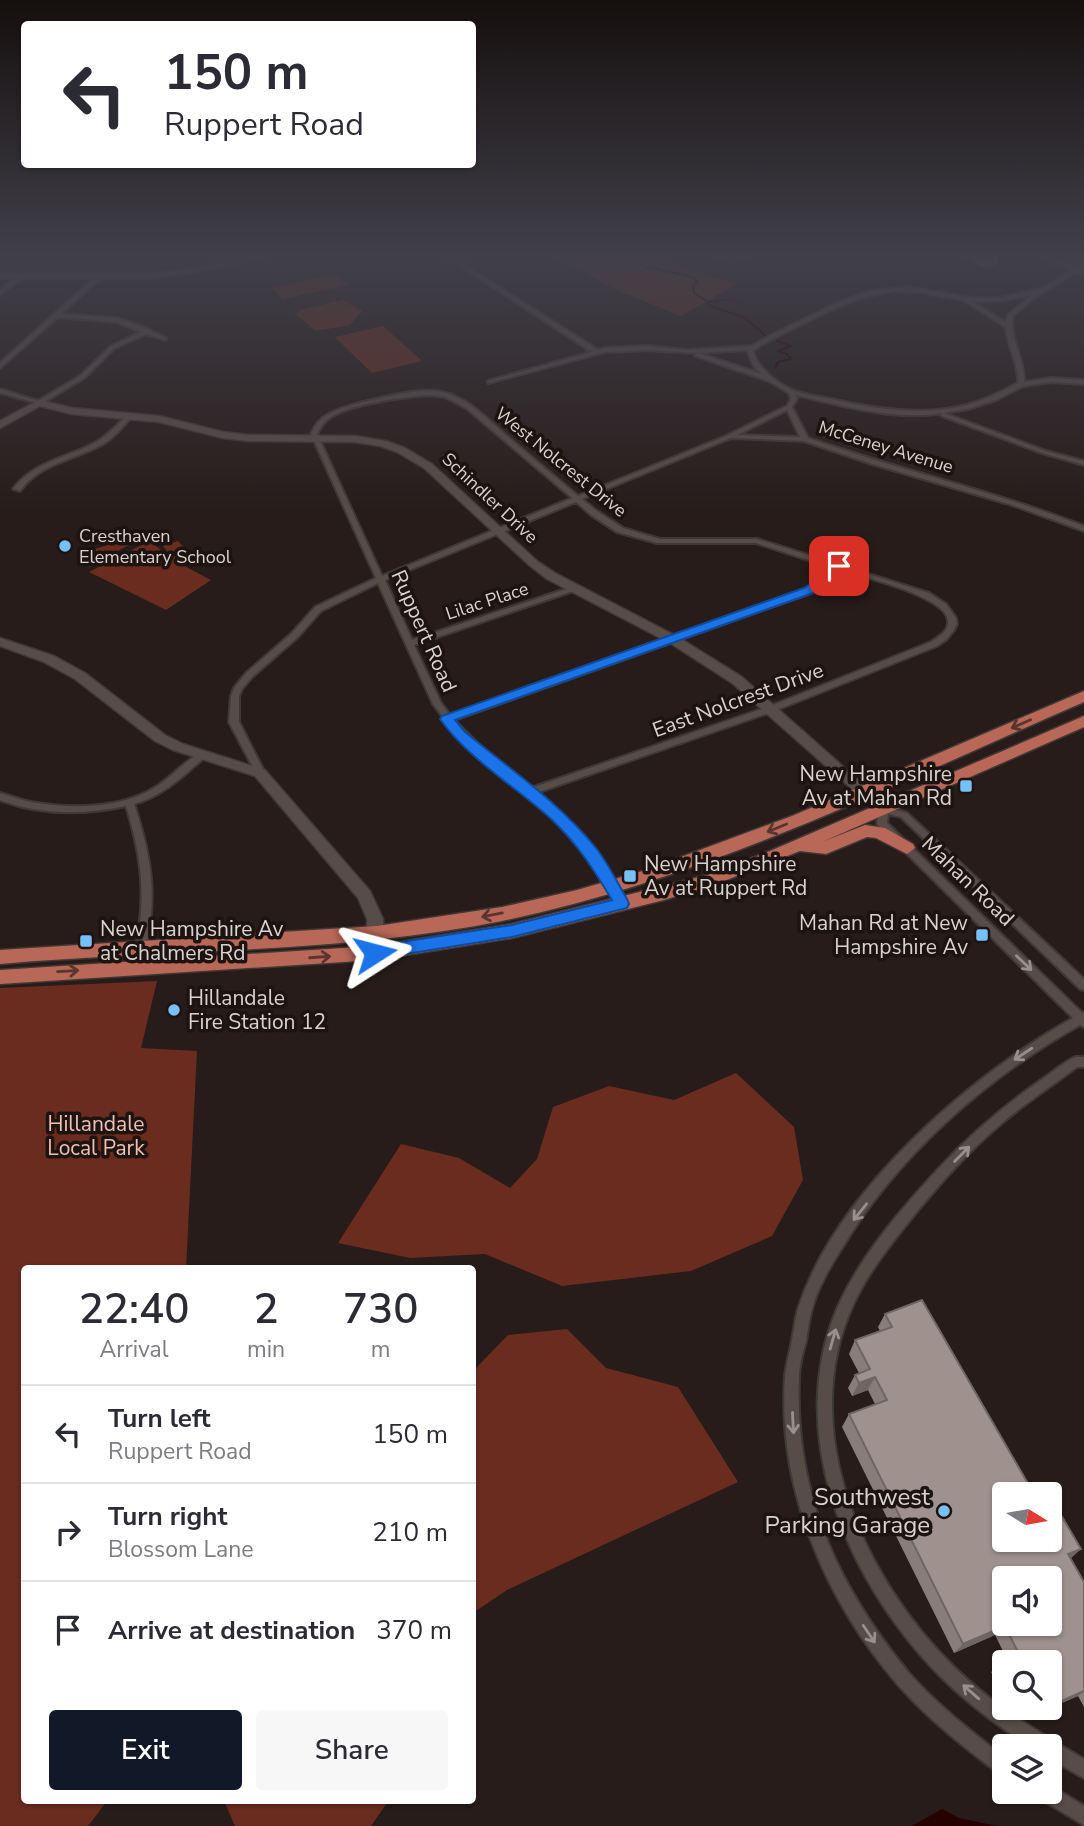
<!DOCTYPE html>
<html lang="en">
<head>
<meta charset="utf-8">
<style>
	:root { --surface:#fff; --page:#f7f7f7; --text:#2b2b33; --muted:#7c7c81; --line:#e1e1e2; --accent:#111827 }
	body { margin:0; font-family:"Nunito Sans",sans-serif; background:var(--page); color:var(--text); height:100vh; display:flex; flex-direction:column; font-size:26px; white-space:nowrap }
	* { box-sizing:border-box; margin:0 }
	p { font-size:23px; color:var(--muted) }
	.icon { flex:none; width:38px; height:38px; fill:none; stroke:currentColor; stroke-width:2; stroke-linecap:round; stroke-linejoin:round }
	.map { position:relative; flex:1; overflow:hidden }
	.drawer { position:absolute; left:21px; top:1265px; width:455px; height:539px; display:flex; flex-direction:column; background:var(--surface); border-radius:7px; box-shadow:0 2px 5px #0004 }
	.drawer>* { flex:none }
	.top-card { position:absolute; left:21px; top:21px; width:455px; height:147px; border-radius:7px; box-shadow:0 2px 5px #0004; background:#fff; color:var(--text); overflow:hidden }
	.needle { width:46px; rotate:101deg }
	.tools { position:absolute; left:992px; top:1482px; display:grid; gap:14px }
	.tools a { display:grid; place-items:center; width:70px; height:70px; border-radius:7px; background:var(--surface); box-shadow:0 2px 5px #0004; font-size:35px }
	.pin { position:absolute; display:grid; place-items:center; width:60px; height:60px; color:#fff; margin:-30px; border-radius:14px; box-shadow:0 4px 10px #0006 }
	.me { position:absolute; width:77px; margin:-38px; rotate:81deg; stroke-linejoin:round; filter:drop-shadow(0 0 5px #0008) }
	.turn { display:flex; align-items:center; gap:24px; height:147px; padding:0 28px; font-size:32px }
	.turn .icon { width:91px; height:91px; stroke-width:2.5 }
	.turn b { display:block; font-size:49px; line-height:60px }
	.eta { display:flex; justify-content:space-evenly; align-items:center; height:119px; text-align:center }
	.eta b { font-size:42px; font-weight:600; line-height:49px }
	.primary-button { display:flex; gap:14px; margin-top:auto; padding:14px 28px }
	.primary-button a { flex:1; height:80px; border-radius:7px; background:var(--accent); color:#fff; font-size:28px; font-weight:600; line-height:80px; text-align:center }
	.primary-button a+a { background:var(--page); color:var(--text) }
	ul { padding:0; list-style:none }
	li { display:flex; align-items:center; gap:21px; height:98px; padding:0 28px; border-top:2px solid var(--line) }
	li div { flex:1 }
	li b { display:block; font-size:26px }
	li em { font-style:normal }
	.map>svg:first-child { display:block }
</style>
</head>
<body>
<div class="map">
<svg width="1084" height="1826" viewBox="0 0 1084 1826">
	<rect width="100%" height="100%" fill="#271c1a"/>
	<g fill="#6a2c1f">
		<polygon points="552,256 646,256 737,284 681,316 617,290"/>
		<polygon points="335,274 348,285 283,299 271,288"/>
		<polygon points="343,300 362,311 350,325 316,331 295,314 300,310"/>
		<polygon points="383,326 422,361 372,373 335,337"/>
		<polygon points="141,535 143,537 89,567 78,554"/>
		<polygon points="149,541 173,559 163,546 178,541 189,553 173,560 211,580 166,610 89,572"/>
		<polygon points="157,981 141,1048 197,1051 186,1269 24,1269 24,1801 107,1801 88,1826 0,1826 0,988"/>
		<polygon points="736,1073 794,1127 803,1180 772,1236 691,1271 562,1286 485,1254 410,1258 338,1243 401,1144 459,1158 510,1188 537,1159 553,1107 609,1086 674,1100"/>
		<polygon points="567,1329 606,1368 678,1387 738,1482 507,1590 473,1613 473,1371 508,1335"/>
		<polygon points="224,1801 381,1801 387,1803 371,1826 235,1826"/>
	</g>
	<polygon fill="#270100" points="942,1809 959,1818 997,1826 912,1826"/>
	<g fill="none" stroke-linecap="round" stroke-linejoin="round">
		<g stroke="#270100" stroke-width="2">
			<polyline points="620,256 644,266 692,277 698,282 693,286 694,293 708,302 708,305 745,318 765,335"/>
			<polyline points="709,302 731,299 737,301"/>
			<polyline points="777,341 791,346"/>
			<polyline points="775,368 778,362 791,359 787,354 778,351 791,346"/>
		</g>
		<g stroke="#403836" stroke-width="4">
			<g id="street">
				<polygon points="260,256 269,256 190,273 146,278 100,278 61,314 117,318 150,330 151,331 166,338 166,340 146,334 115,348 84,378 41,404 0,393 0,389 38,401 80,376 111,346 141,332 116,322 58,317 0,368 0,363 94,278 21,278 0,295 0,290 15,278 0,278 0,274 146,274 190,269"/>
				<path d="M445,256h5l148,94 7,-2 41,-2 42,4 64,-4 14,-8 68,-34 36,-13 38,-4 65,11h27l43,-10 41,-25v4l-54,34 -17,15c-4,24 12,42 11,66l27,-4 33,2v4l-33,-2 -28,4 -27,14 -28,9 -24,4 102,38 38,10v4l-42,-12 -100,-37 -1,-1 2,-2c-48,8 -100,-7 -147,-18l1,4 -5,8 16,31c91,32 186,53 276,88v5l-72,-26 -140,-41 -68,-23 -73,-3 -149,61 15,12 26,17 37,11h97l172,54 17,11 10,14 1,6 -3,6 -7,9 -10,7 -163,65 -238,82c39,32 66,68 90,111l-5,4 -4,-1c-17,-32 -37,-63 -63,-88 -41,-39 -89,-70 -121,-115l-55,-121 -57,28 -23,26 -46,40 -10,12 -3,7v26l26,51 -2,2h-6l-28,-53 2,-26 3,-8 12,-15 46,-40 23,-26 61,-29 -65,-144c9,-22 30,-26 52,-32 22,-5 57,-15 79,-10 26,5 47,29 66,45 23,20 47,39 70,59l148,-60 61,-30 4,-7 -2,-6 -20,-12 -73,-25 -1,-1 2,-2 -51,-3 -41,2 -117,31v-2l104,-29zM898,291l19,1 46,8 43,27c1,20 13,36 12,56 -26,14 -51,25 -81,27 -35,3 -71,-3 -106,-11 -12,-2 -25,-4 -36,-8 -17,-7 -37,-22 -42,-40 13,-10 28,-16 43,-24 34,-16 64,-33 102,-36zM1033,295l-25,19 -2,9 -33,-21 27,-1zM747,350l6,15 8,9 -63,-21zM429,395l16,2 21,11 106,90 -190,78 -65,-142c3,-5 5,-10 10,-14 19,-16 77,-23 102,-25zM787,410l13,27 -63,-2zM576,502l15,13 26,17 40,11h99l77,25 -16,15 -12,6 -355,126 -9,-12 -27,-58 165,-56 -1,-2h-6l-160,53 -27,-60zM840,570c20,6 110,27 108,52 0,10 -10,15 -17,20l-163,65 -237,81 -49,-40 -28,-28 357,-127 12,-6z"/>
				<polygon points="710,256 736,257 752,256 736,261"/>
				<path d="M127,415l5,1c-8,10 -17,20 -27,27 -29,17 -64,19 -85,48l-7,-2c22,-29 56,-31 85,-48 11,-7 20,-17 29,-26z"/>
				<path d="M202,752l5,3 -2,2c-22,19 -42,39 -71,47 21,63 23,99 8,164l-1,3h-8l-1,-3c14,-62 13,-101 -6,-162 -42,9 -86,9 -126,-6v-7c11,3 21,7 31,9 39,7 89,7 123,-14 17,-10 31,-28 48,-36z"/>
				<path d="M884,806l23,7 177,166v11l-4,-1 -179,-172 -13,-3 -1,9 195,190 2,-1v15l-4,-2c-94,53 -182,130 -238,223 -12,19 -24,39 -30,61 -3,10 -4,21 -6,32 -3,11 -7,24 -7,36 -5,115 38,209 110,296 28,32 62,58 95,84v19l-6,-3c-35,-27 -70,-54 -99,-87 -73,-84 -122,-197 -114,-310 1,-12 5,-24 7,-36 2,-10 3,-21 6,-31 37,-116 171,-233 275,-291l-194,-192 -2,-2 2,-15z"/>
				<path d="M1075,1057h9v10h-7c-25,19 -52,36 -76,57 -35,29 -66,65 -94,100 -20,25 -40,51 -53,79 -59,126 9,275 101,365 38,37 84,65 129,91v19l-34,-19v-13c-7,0 -15,2 -21,-1 -8,-3 -15,-9 -22,-14 -25,-17 -48,-36 -69,-57 -93,-95 -158,-249 -96,-376 24,-49 62,-92 98,-131 32,-34 66,-63 104,-89 10,-7 20,-16 31,-21z"/>
				<polygon points="1050,1785 1084,1806 1084,1825 1039,1798 1036,1792 1050,1792"/>
			</g>
		</g>
		<g stroke="#403836" stroke-width="3">
			<g id="secondary">
				<polygon points="1047,256 1084,269 1084,275 1044,260 1044,256"/>
				<polygon points="39,400 72,408 159,416 223,432 249,435 355,436 386,441 405,448 432,464 537,561 555,573 678,637 742,677 891,809 884,814 879,813 732,683 670,643 547,579 529,565 424,468 397,452 380,446 355,442 249,441 223,438 159,422 72,414 40,406 0,428 0,421"/>
				<polygon points="0,638 54,656 85,673 165,735 183,744 265,770 370,891 383,919 383,953 381,957 369,957 367,953 367,919 358,898 255,776 173,750 155,741 75,679 44,662 0,646"/>
			</g>
		</g>
		<g stroke="#403836" stroke-width="3">
			<g id="primary">
				<path d="M1084,691v11c-189,82 -378,177 -582,219 -165,33 -335,28 -502,43v-14l377,-24 125,-19 75,-17 69,-20 146,-54z"/>
				<polygon points="1084,716 1084,727 822,842 865,825 885,828 913,844 915,848 907,854 876,838 867,837 826,854 800,851 719,883 664,900 512,938 375,960 0,984 0,970 375,946 512,924 707,875 770,851"/>
			</g>
		</g>
		<use href="#street" fill="#584c49" fill-rule="evenodd"/>
		<use href="#secondary" fill="#584c49" fill-rule="evenodd"/>
		<use href="#primary" fill="#b96857" fill-rule="evenodd"/>
	</g>
	<g fill="#897d7a">
		<polygon points="964,256 999,256 997,265 984,268"/>
		<polygon points="885,1314 1004,1494 1081,1549 1070,1558 1084,1582 1084,1707 1078,1696 1036,1714 1033,1708 1050,1708 1050,1662 1008,1661 995,1635 954,1653 842,1427 849,1414 875,1404 868,1390 852,1396 848,1388 855,1375 859,1373 849,1354 855,1340 880,1331 878,1327"/>
		<polygon points="1004,1663 1004,1680 997,1683 991,1672"/>
	</g>
	<g fill="#6f6663">
		<polygon points="987,256 999,256 997,265 984,268"/>
		<polygon points="875,1377 868,1390 852,1396 859,1383"/>
		<polygon points="1081,1549 1069,1560 1068,1554"/>
		<polygon points="1005,1626 995,1635 954,1653 963,1644"/>
		<polygon points="1084,1691 1078,1696 1036,1714 1047,1708 1050,1708 1050,1706"/>
	</g>
	<path fill="#9f918e" stroke="#6f6663" stroke-width="2" fill-rule="evenodd" d="M922,1300l112,194h-30v46h46l1,-42 30,51 -13,5 16,28v109l-34,15v-44h-45l15,-6 -15,-30 -42,18 -114,-230 38,-14 -12,-23 -16,6 -4,-8 15,-6 -15,-29 37,-13 -7,-13zM1004,1578h46v46h-46z"/>
	<defs><path id="oneway-shaft" d="M-6 0H5M1.5-3L5.5 0L1.5 3" fill="none" stroke-width="1.6" stroke-linecap="round" stroke-linejoin="round" transform="scale(1.75)"/></defs>
	<g stroke="#5b352d">
		<use href="#oneway-shaft" transform="translate(1021 724) rotate(156)"/>
		<use href="#oneway-shaft" transform="translate(777 828) rotate(158)"/>
		<use href="#oneway-shaft" transform="translate(492 915) rotate(169)"/>
		<use href="#oneway-shaft" transform="translate(320 957) rotate(-4)"/>
		<use href="#oneway-shaft" transform="translate(68 971) rotate(-3)"/>
	</g>
	<g stroke="#998f8d">
		<use href="#oneway-shaft" transform="translate(1024 963) rotate(44)"/>
		<use href="#oneway-shaft" transform="translate(1023 1054) rotate(147)"/>
		<use href="#oneway-shaft" transform="translate(962 1154) rotate(-45)"/>
		<use href="#oneway-shaft" transform="translate(860 1212) rotate(129)"/>
		<use href="#oneway-shaft" transform="translate(833 1339) rotate(-74)"/>
		<use href="#oneway-shaft" transform="translate(793 1423) rotate(87)"/>
		<use href="#oneway-shaft" transform="translate(869 1634) rotate(56)"/>
		<use href="#oneway-shaft" transform="translate(971 1692) rotate(-139)"/>
	</g>
	<linearGradient id="sky" x2="0" y2="1"><stop stop-color="#150f0e"/><stop offset="0.5" stop-color="#414049"/><stop offset="1" stop-color="#414049" stop-opacity="0"/></linearGradient>
	<rect width="1084" height="511" fill="url(#sky)"/>
	<path fill="#1a73e8" stroke="#114b97" stroke-width="2" d="M839,563l4,1v5l-19,18 -11,6 -358,127 10,12c45,37 95,71 131,116 12,15 21,34 31,51l2,5 -2,4 -115,29 -137,22 -5,-2 -3,-4 8,-7 137,-21 100,-25c-18,-30 -35,-57 -61,-81 -36,-33 -83,-60 -111,-100l2,-3 362,-128z"/>
	<g fill="#77bff7" stroke="#1d1311" stroke-width="2.5">
		<circle cx="65" cy="546" r="7"/>
		<rect x="959" y="779" width="14" height="14" rx="3.5"/>
		<rect x="623" y="869" width="14" height="14" rx="3.5"/>
		<rect x="975" y="928" width="14" height="14" rx="3.5"/>
		<rect x="79" y="934" width="14" height="14" rx="3.5"/>
		<circle cx="174" cy="1010" r="7"/>
		<circle cx="944" cy="1511" r="7"/>
	</g>
	<g text-anchor="middle" dominant-baseline="central" stroke-width="7" stroke-linejoin="round" paint-order="stroke">
		<g font-size="18" fill="#dad2d1" stroke="#1d1311">
			<text transform="translate(886 447) rotate(17)">McCeney Avenue</text>
			<text transform="translate(561 462) rotate(39)">West Nolcrest Drive</text>
			<text transform="translate(490 498) rotate(43)">Schindler Drive</text>
			<text transform="translate(487 601) rotate(-18)">Lilac Place</text>
		</g>
		<g font-size="18" fill="#dad2d1" stroke="#1d1311" text-anchor="start">
			<text x="79" y="536">Cresthaven<tspan x="79" dy="21">Elementary School</tspan></text>
		</g>
		<g font-size="21" fill="#dad2d1" stroke="#1d1311">
			<text transform="translate(424 631) rotate(66)">Ruppert Road</text>
			<text transform="translate(738 700) rotate(-20)">East Nolcrest Drive</text>
			<text transform="translate(968 881) rotate(44)">Mahan Road</text>
		</g>
		<g font-size="21" fill="#dad2d1" stroke="#1d1311" text-anchor="start">
			<text x="952" y="774" text-anchor="end">New Hampshire<tspan x="952" dy="24">Av at Mahan Rd</tspan></text>
			<text x="644" y="864">New Hampshire<tspan x="644" dy="24">Av at Ruppert Rd</tspan></text>
			<text x="968" y="923" text-anchor="end">Mahan Rd at New<tspan x="968" dy="24">Hampshire Av</tspan></text>
			<text x="100" y="929">New Hampshire Av<tspan x="100" dy="24">at Chalmers Rd</tspan></text>
			<text x="188" y="998">Hillandale<tspan x="188" dy="24">Fire Station 12</tspan></text>
		</g>
		<g font-size="21" fill="#f0c0b4" stroke="#1d1311">
			<text x="96" y="1124">Hillandale<tspan x="96" dy="24">Local Park</tspan></text>
		</g>
		<g font-size="24" fill="#dad2d1" stroke="#1d1311" text-anchor="end">
			<text x="930" y="1497">Southwest<tspan x="930" dy="28">Parking Garage</tspan></text>
		</g>
	</g>
</svg>
<div class="tools">
<a><svg class="needle" viewBox="-14 -14 28 28"><path d="M0-13l5 13h-10z" fill="#e53935"/><path d="M0 13l5-13h-10z" fill="#7c7c81"/></svg></a>
<a><svg class="icon" aria-label="sound" viewBox="0 0 24 24"><path d="M4 9h4l5-4v14l-5-4H4zM17 9q2 3 0 6"/></svg></a>
<a><svg class="icon" aria-label="search" viewBox="0 0 24 24"><circle cx="10" cy="10" r="6"/><path d="M15 15l6 6"/></svg></a>
<a><svg class="icon" aria-label="layers" viewBox="0 0 24 24"><path d="M12 4l9 5-9 5-9-5zM3 14l9 5 9-5"/></svg></a>
</div>
<div class="pin" style="left:839px;top:566px;background:#d93025"><svg class="icon" aria-label="arrive" viewBox="0 0 24 24"><path d="M6 21V4h12l-3 4 3 4H6"/></svg></div>
<svg class="me" style="left:375px;top:953px" viewBox="-20 -20 40 40"><path d="M0-17L14 15 0 8-14 15z" fill="#1a73e8" stroke="#fff" stroke-width="4"/></svg>
<div class="top-card">
<div class="turn"><svg class="icon" aria-label="left" viewBox="0 0 24 24"><path d="M17 20v-9H6M10 6l-5 5 5 5"/></svg><div><b>150 m</b>Ruppert Road</div></div>
</div>
<section class="drawer">
<div class="eta">
<div><b>22:40</b><p>Arrival</p></div>
<div><b>2</b><p>min</p></div>
<div><b>730</b><p>m</p></div>
</div>
<ul>
<li><svg class="icon" aria-label="left" viewBox="0 0 24 24"><path d="M17 20v-9H6M10 6l-5 5 5 5"/></svg><div><b>Turn left</b><p>Ruppert Road</p></div><em>150 m</em></li>
<li><svg class="icon" aria-label="right" viewBox="0 0 24 24"><path d="M7 20v-9h11M14 6l5 5-5 5"/></svg><div><b>Turn right</b><p>Blossom Lane</p></div><em>210 m</em></li>
<li><svg class="icon" aria-label="arrive" viewBox="0 0 24 24"><path d="M6 21V4h12l-3 4 3 4H6"/></svg><div><b>Arrive at destination</b></div><em>370 m</em></li>
</ul>
<div class="primary-button"><a>Exit</a><a>Share</a></div>
</section>
</div>
</body>
</html>
